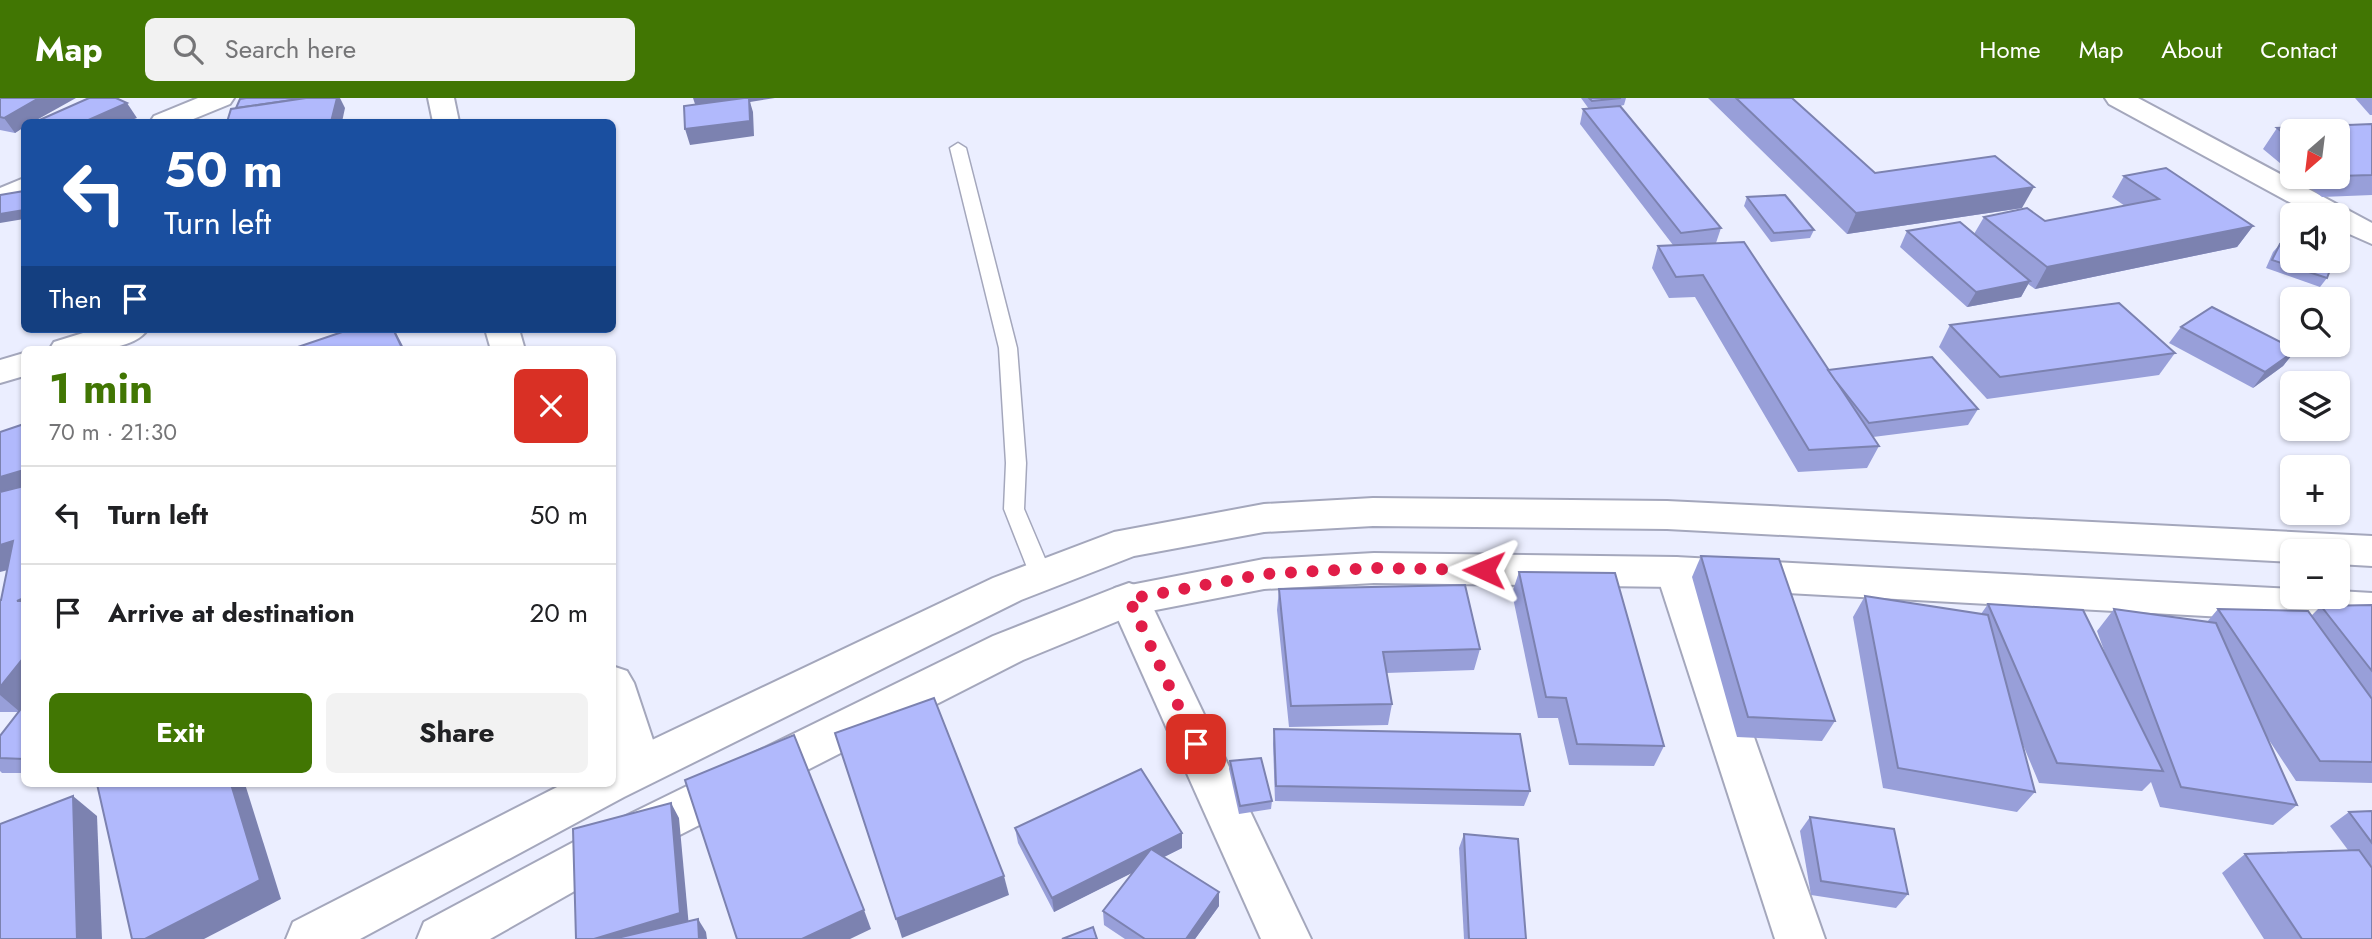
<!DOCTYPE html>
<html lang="en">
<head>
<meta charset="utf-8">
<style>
	:root { --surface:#fff; --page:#f2f2f2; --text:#202124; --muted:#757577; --line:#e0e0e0; --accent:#417603 }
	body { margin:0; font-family:Jost,sans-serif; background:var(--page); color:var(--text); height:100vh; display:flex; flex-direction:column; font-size:26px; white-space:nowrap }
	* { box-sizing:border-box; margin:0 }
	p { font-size:23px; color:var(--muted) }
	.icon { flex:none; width:38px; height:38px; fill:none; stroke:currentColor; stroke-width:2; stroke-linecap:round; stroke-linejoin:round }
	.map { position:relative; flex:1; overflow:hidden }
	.side { position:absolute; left:21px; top:248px; width:595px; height:441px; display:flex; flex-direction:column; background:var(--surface); border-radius:10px; box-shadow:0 2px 5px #0004 }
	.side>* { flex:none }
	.banner { position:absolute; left:21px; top:21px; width:595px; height:214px; border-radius:10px; box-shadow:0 2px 5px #0004; background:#1a4fa0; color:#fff; overflow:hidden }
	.needle { width:46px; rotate:208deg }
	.controls { position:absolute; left:2280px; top:21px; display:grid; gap:14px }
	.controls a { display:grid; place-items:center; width:70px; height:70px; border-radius:10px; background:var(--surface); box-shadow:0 2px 5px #0004; font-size:35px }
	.pin { position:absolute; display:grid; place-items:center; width:60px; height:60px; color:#fff; margin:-30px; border-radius:14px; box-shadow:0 4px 10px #0006 }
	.me { position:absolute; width:77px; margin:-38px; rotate:271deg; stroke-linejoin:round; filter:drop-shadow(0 0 5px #0008) }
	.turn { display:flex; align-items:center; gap:24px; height:147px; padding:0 28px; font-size:32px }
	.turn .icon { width:91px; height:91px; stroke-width:2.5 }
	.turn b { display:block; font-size:49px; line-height:60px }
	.then { display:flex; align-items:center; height:66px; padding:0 28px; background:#0003; gap:14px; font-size:26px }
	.round { display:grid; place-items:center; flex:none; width:74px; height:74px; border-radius:10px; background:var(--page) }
	.overview { display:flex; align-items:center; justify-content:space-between; height:119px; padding:0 28px }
	h1 { font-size:42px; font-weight:700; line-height:52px; color:var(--accent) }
	.cta { display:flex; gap:14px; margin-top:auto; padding:14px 28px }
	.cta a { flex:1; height:80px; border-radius:10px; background:var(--accent); color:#fff; font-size:28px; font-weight:700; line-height:80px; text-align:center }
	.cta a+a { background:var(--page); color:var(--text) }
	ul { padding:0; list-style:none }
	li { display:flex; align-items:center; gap:21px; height:98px; padding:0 28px; border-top:2px solid var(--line) }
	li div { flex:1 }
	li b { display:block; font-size:26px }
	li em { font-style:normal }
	header { display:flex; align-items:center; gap:42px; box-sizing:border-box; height:98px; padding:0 35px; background:var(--accent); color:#fff }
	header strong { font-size:33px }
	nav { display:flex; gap:38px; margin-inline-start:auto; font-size:24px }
	.search { width:490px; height:63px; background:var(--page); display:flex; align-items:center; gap:18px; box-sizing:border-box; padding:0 24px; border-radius:10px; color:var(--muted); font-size:26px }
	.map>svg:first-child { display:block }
</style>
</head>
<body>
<header>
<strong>Map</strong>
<div class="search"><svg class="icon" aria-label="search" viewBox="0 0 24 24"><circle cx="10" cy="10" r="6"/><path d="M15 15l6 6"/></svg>Search here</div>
<nav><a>Home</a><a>Map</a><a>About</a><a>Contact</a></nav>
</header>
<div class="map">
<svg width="2372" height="841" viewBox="0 0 2372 841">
	<rect width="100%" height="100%" fill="#ebeeff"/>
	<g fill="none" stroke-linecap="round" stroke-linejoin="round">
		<g stroke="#a4a7bc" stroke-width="3">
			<polygon id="service" points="958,45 966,50 1017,250 1026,365 1024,411 1052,477 1049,483 1041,485 1033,483 1030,477 1004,411 1006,365 999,250 950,50"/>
		</g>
		<g stroke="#a4a7bc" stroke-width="4">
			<g id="minor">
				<polygon points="198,0 234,0 230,6 186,24 150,24 154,18"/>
				<polygon points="428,0 454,0 459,24 433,24"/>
				<polygon points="2105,0 2138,0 2372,125 2372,146 2338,131 2338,117 2313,117 2109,6"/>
				<polygon points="24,80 24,100 0,110 0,90"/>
				<path d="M96,231h52c-16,25 -72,21 -99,21l5,-8z"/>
				<polygon points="485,231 519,231 525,252 491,252"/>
				<polygon points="24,255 24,278 0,285 0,262"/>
				<polygon points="1676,459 1690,463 1696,474 1825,841 1775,841 1656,474 1662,463"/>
				<polygon points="1129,485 1143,490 1149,501 1311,841 1261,841 1109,501 1115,490"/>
				<polygon points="612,568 627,573 634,585 662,669 655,683 639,689 623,683 612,657"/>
			</g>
		</g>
		<g stroke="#a4a7bc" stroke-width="4">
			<g id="secondary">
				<polygon points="1373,400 1667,403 2372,438 2372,468 2338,466 2338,453 2292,453 2292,464 1667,431 1373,428 1264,434 1134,458 1021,502 624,699 360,841 286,841 293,824 563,686 612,686 612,661 993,480 1114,434 1264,406"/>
				<polygon points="1374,455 1676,459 2292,491 2292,499 2338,499 2338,493 2372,495 2372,527 1676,489 1374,485 1264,491 1135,516 1023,562 617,769 490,841 417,841 424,824 583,739 993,538 1115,490 1264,461"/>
			</g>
		</g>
		<use href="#service" fill="#fff" fill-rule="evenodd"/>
		<use href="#minor" fill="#fff" fill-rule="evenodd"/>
		<use href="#secondary" fill="#fff" fill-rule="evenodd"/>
	</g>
	<g fill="#989fd9">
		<polygon points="0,0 24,24 24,29 15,35 0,32"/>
		<polygon points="1581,0 1626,0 1624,7 1620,8 1721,130 1716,145 1828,272 1978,311 1968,327 1873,339 1879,348 1867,370 1798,374 1695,199 1669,200 1652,170 1658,148 1673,147 1580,26 1583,11 1589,11"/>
		<polygon points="1708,0 1792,0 1875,75 2022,110 1847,136"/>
		<polygon points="2355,0 2372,0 2372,17 2370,17"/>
		<polygon points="2372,26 2372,97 2322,99 2297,79 2338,79 2292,33 2292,75 2263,51 2277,30"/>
		<polygon points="2124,78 2253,128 2237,149 2035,191 2028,186 2021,199 1967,209 1900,149 1907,133 1974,136 1984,119 2045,123 2125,108 2112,99"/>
		<polygon points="1747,99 1814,132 1810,140 1771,144 1744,108"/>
		<polygon points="2280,146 2327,180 2320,189 2266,170 2273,154"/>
		<polygon points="1950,227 2175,255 2159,277 1987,301 1939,249"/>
		<polygon points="2181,229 2296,252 2283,268 2253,290 2169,245"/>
		<polygon points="24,326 24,675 2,675 0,673 0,638 18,614 0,614 0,502 1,502 7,472"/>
		<polygon points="1701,458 1835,623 1822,643 1737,639 1692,479"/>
		<polygon points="1519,474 1664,648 1654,668 1569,667 1558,620 1538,620 1512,495"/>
		<polygon points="1279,491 1480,551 1474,572 1386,575 1392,606 1388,627 1289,629 1277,512"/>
		<polygon points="1865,498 1981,516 1988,506 2106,558 2097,533 2114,511 2207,524 2218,511 2311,518 2321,508 2372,507 2372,685 2296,683 2265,636 2297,707 2273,727 2160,709 2151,684 2142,693 2039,685 2021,642 2035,694 2017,714 1883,690 1853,519"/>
		<polygon points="1274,631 1530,693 1524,708 1275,703 1273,646"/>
		<polygon points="1230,663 1272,703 1271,711 1239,716 1229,671"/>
		<polygon points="2372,713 2372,841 2264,841 2222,775 2245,756 2348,752 2330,728 2349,714"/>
		<polygon points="1810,719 1908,796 1896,810 1811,797 1800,733"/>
		<polygon points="1015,730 1182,735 1182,750 1164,759 1219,808 1195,841 1125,841 1104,827 1103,813 1133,774 1054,814 1018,745"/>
		<polygon points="1464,736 1526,841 1464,841 1459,750"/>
	</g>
	<g fill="#7c82b0">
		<polygon points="39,0 76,0 33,24 24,24 24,29 15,35 4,20"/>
		<polygon points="337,0 340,0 345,10 342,24 331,24"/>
		<polygon points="693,0 775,0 750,4 753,14 754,38 690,47 685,31 697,12"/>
		<polygon points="127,5 137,20 126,24 84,24"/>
		<polygon points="2034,89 2022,110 1847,136 1856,115"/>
		<polygon points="24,112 24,121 0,125 0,116"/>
		<polygon points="2253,128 2237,149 2035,191 2047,169"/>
		<polygon points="2030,183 2021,199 1967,209 1976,194"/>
		<polygon points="393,231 394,231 405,252 403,252"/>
		<polygon points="2296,252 2283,268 2253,290 2265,274"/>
		<polygon points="24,372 24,393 0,400 0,379"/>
		<polygon points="13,443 24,468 0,474 0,447"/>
		<polygon points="24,559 24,609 20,614 0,597 0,589"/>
		<polygon points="231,686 245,686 281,801 204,841 145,841"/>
		<polygon points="73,698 97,718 102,841 77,841"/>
		<polygon points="671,705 679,720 689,829 649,841 594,841"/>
		<polygon points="1182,735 1182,750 1054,814 1052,800"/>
		<polygon points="1004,778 1009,797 902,840 896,821"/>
		<polygon points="1219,794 1219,808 1195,841 1186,841"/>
		<polygon points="864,812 871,831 850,841 802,841"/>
		<polygon points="698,821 706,834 707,841 699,841"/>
	</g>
	<g fill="#b1b9fc" stroke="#7c82b0" stroke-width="2">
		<polygon points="0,0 39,0 4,20 0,19"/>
		<polygon points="89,0 116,0 127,5 84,24 35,24"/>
		<polygon points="246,0 306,0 236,10 240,1"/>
		<polygon points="306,0 337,0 331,24 227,24 231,11"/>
		<polygon points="744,0 749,0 750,23 685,31 684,8"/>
		<polygon points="1589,0 1621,0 1592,3"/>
		<polygon points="1736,0 1792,0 1875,75 1995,58 2034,89 1856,115"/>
		<polygon points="1620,8 1721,130 1681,135 1583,11"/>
		<polygon points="2372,26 2372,77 2338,78 2338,33 2292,33 2292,42 2277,30"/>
		<polygon points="2166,70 2253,128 2047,169 1984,119 2027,110 2045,123 2159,101 2124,78"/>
		<polygon points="24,93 24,112 0,116 0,97"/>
		<polygon points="1785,97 1814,132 1774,135 1747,99"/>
		<polygon points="1960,124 2030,183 1976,194 1907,133"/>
		<polygon points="1744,144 1879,348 1809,352 1703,177 1676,179 1658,148"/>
		<polygon points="2280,146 2292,150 2292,163 2333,164 2327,180 2272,162"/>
		<polygon points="2119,205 2175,255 2000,279 1950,227"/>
		<polygon points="2212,209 2296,252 2265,274 2181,229"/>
		<polygon points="351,231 393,231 403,252 289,252"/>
		<polygon points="1932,259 1978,311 1869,325 1835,282 1828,272"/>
		<polygon points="24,326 24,372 0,379 0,334"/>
		<polygon points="24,388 24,500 17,503 24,503 24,559 0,589 0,502 1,502 13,443 0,447 0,394"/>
		<polygon points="1701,458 1779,461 1835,623 1748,619"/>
		<polygon points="1519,474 1615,475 1664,648 1577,646 1566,600 1546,599"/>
		<polygon points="1465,487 1480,551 1383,554 1392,606 1291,608 1279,491"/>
		<polygon points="1865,498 1988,517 2035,694 1898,670"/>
		<polygon points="1988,506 2083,512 2163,673 2057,665"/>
		<polygon points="2372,507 2372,573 2321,508"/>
		<polygon points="2114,511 2216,525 2297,707 2181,689"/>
		<polygon points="2218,511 2308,513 2372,601 2372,664 2320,663"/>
		<polygon points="934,600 1004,778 896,821 835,635"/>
		<polygon points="24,607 24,661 0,660 0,638"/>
		<polygon points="1274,631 1520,636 1530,693 1276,688"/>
		<polygon points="794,637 864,812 802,841 737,841 685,682"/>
		<polygon points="1261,660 1272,703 1240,708 1230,663"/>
		<polygon points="1141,671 1182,735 1052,800 1015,730"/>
		<polygon points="97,686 231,686 260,782 145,841 132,841"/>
		<polygon points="73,698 77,841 0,841 0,726"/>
		<polygon points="671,705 680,815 594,841 576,841 573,731"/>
		<polygon points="2372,713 2372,745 2349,714"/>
		<polygon points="1810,719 1894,731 1908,796 1821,783"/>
		<polygon points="1464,736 1518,741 1526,841 1469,841"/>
		<polygon points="1151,751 1219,794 1186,841 1145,841 1103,813"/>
		<polygon points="2359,752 2372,770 2372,841 2302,841 2245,756"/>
		<polygon points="698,821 699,841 613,841"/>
		<polygon points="1093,829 1097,841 1062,841"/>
	</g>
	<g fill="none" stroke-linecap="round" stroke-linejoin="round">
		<polyline stroke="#e11d48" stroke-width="12" stroke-dasharray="0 21.6" points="1196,646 1129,501 1264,476 1374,470 1484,472"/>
	</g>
</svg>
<div class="controls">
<a><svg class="needle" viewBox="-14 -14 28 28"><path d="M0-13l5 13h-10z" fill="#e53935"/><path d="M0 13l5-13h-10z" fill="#757577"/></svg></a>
<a><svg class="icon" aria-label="sound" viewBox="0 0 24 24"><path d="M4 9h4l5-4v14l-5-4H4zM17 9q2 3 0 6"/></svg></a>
<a><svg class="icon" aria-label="search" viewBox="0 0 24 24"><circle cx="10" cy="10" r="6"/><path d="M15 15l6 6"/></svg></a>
<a><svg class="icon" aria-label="layers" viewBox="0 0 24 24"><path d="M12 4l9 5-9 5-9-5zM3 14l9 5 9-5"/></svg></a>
<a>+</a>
<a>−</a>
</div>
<div class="pin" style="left:1196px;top:646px;background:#d93025"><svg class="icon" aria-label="arrive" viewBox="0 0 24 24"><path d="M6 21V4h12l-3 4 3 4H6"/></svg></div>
<svg class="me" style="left:1484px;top:472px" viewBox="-20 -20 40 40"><path d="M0-17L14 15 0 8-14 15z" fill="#e11d48" stroke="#fff" stroke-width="4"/></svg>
<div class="banner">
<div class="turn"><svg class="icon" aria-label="left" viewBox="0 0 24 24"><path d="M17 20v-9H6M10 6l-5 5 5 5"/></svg><div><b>50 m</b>Turn left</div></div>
<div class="then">Then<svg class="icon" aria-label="arrive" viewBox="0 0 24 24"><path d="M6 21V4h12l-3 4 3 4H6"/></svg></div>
</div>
<section class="side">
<div class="overview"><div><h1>1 min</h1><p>70 m · 21:30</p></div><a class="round" style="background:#d93025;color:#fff"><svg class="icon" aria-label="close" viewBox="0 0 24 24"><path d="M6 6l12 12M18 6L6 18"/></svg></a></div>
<ul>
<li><svg class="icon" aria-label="left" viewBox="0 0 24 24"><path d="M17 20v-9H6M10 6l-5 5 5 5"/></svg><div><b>Turn left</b></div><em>50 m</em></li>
<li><svg class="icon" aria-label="arrive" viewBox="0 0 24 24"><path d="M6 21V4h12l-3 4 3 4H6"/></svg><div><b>Arrive at destination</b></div><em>20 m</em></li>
</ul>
<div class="cta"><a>Exit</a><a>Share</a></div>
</section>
</div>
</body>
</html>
